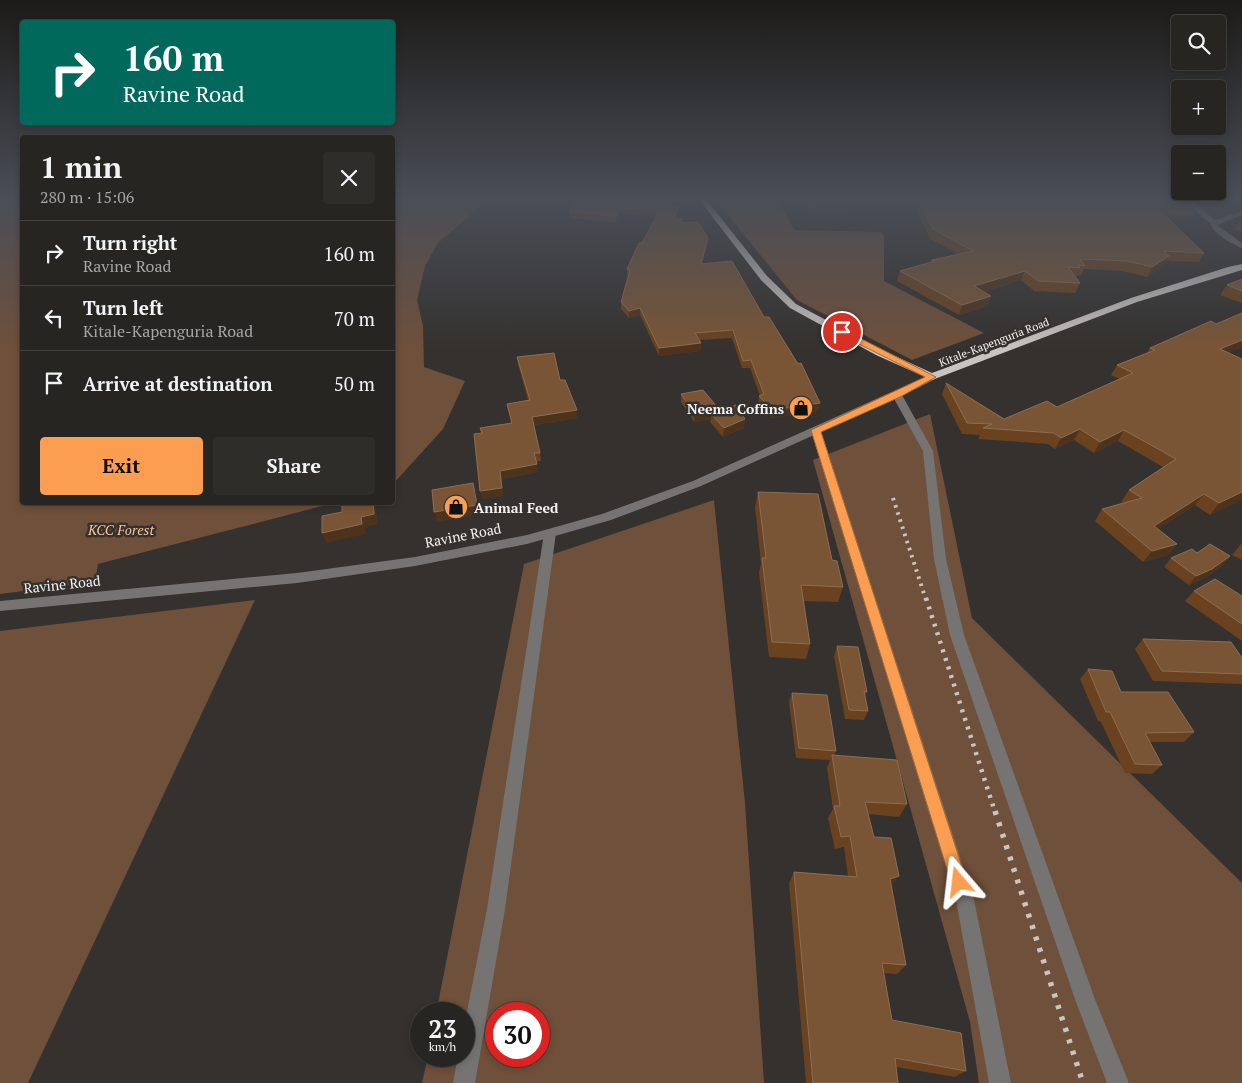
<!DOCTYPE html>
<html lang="en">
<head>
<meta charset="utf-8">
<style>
	:root { --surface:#272522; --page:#2f2d2a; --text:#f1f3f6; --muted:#a4a5a5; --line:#434240; --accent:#fb9e51 }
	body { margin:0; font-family:"PT Serif",serif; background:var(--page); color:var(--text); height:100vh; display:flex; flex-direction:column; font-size:19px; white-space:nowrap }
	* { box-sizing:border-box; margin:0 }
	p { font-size:16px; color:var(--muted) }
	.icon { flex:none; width:28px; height:28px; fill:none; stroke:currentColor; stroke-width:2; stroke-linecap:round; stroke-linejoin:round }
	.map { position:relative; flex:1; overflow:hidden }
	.sheet { position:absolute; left:20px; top:135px; width:375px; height:370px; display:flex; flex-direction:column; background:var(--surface); border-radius:5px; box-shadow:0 2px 8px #0003,0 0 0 1px var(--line) }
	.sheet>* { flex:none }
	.banner { position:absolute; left:20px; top:20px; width:375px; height:105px; border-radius:5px; box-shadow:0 2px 8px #0003,0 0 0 1px var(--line); background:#00695c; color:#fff; overflow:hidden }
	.controls { position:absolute; left:1171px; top:15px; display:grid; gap:10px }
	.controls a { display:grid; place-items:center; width:55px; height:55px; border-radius:5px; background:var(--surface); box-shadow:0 2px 8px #0003,0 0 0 1px var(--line); font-size:25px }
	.speed { position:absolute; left:410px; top:1002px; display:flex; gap:10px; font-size:25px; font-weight:700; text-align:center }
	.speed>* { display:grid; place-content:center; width:65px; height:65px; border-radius:50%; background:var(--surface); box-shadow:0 2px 8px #0003,0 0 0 1px var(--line); line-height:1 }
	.speed small { font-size:12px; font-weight:400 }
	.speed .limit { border:8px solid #d22; background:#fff; color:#111 }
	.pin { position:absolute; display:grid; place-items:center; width:42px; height:42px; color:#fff; margin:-21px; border:2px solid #fff; border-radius:50%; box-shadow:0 1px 5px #0007 }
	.me { position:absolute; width:55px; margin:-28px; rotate:343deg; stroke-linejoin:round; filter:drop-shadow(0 0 4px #0008) }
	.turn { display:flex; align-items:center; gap:18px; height:105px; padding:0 20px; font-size:22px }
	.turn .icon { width:65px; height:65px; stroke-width:2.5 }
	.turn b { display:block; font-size:35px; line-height:42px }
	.round { display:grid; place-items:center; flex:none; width:52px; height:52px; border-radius:5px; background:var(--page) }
	.summary { display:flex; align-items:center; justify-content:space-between; height:85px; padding:0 20px }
	h1 { font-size:30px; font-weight:700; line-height:38px }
	.button { display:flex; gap:10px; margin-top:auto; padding:10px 20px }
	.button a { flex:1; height:58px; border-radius:5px; background:var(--accent); color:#111; font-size:20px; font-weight:700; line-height:58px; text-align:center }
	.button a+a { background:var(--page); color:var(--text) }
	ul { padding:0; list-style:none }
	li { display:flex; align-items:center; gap:15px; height:65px; padding:0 20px; border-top:1px solid var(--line) }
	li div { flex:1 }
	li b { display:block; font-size:19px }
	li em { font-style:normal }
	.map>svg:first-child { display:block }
</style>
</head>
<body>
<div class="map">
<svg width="1242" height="1083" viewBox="0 0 1242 1083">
	<rect width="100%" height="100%" fill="#34312e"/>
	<g fill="#6f503a" fill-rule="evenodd">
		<polygon points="0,198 22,198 22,502 334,503 98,564 95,582 0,594"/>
		<polygon points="393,198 490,198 438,243 425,266 417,300 423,326 424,367 465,381 443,429 393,484"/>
		<polygon points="714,198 777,198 794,230 881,232 884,237 884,281 984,333 912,360 797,300"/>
		<polygon points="930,414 972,618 1242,883 1242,1083 979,1083 970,1022 813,460"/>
		<path d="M714,500l31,303 19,280h-342l6,-27h36v-42h-28l88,-450zM496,1014h43v42h-43z"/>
		<polygon points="255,600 28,1083 0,1083 0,631"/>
	</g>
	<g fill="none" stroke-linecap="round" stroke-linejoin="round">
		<g fill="#767473" fill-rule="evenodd">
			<path d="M1180,198h7l28,22 27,-9v4l-25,10 25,18v5c-10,-4 -30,-15 -32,-25z"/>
			<polygon points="897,392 902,395 933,451 946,559 964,635 1096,1002 1129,1083 1107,1083 1076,1002 950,635 934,559 923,451 892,395"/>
			<polygon points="816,428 821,431 974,900 1011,1083 989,1083 956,900 811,431"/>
			<polygon points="550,529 556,533 505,909 475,1083 453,1083 458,1056 464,1056 464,1027 487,909 544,533"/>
		</g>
		<polygon fill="#767473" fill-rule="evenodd" points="932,374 935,375 935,379 918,388 701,486 611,520 527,544 415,566 297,583 0,611 0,601 297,573 415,557 527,535 602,514 693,481"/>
		<polygon fill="#c8c4c1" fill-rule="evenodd" points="698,198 705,198 767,276 796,304 884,351 932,373 1131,298 1228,267 1242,264 1242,270 1137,302 932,380 876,355 790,308 761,280"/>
		<polyline stroke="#c8c6c4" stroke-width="4" stroke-dasharray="2.5 5" stroke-linecap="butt" points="893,498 926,600"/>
		<polyline stroke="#c8c6c4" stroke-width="4.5" stroke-dasharray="3 6" stroke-linecap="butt" points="926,598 995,812"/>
		<polyline stroke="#c8c6c4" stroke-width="5.5" stroke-dasharray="4 8" stroke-linecap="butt" points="995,811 1083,1083"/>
	</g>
	<g fill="#6a4220">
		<polygon points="804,198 850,198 851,200 849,210 811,211"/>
		<polygon points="912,198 1184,198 1196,208 1191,217 1165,215 1204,253 1199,262 1166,261 1163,266 1147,277 1122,271 1084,269 1081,276 1077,275 1076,277 1080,283 1075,293 1034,291 1021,280 984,292 988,306 959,315 897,281 900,271 931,262 932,260 958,254 930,239"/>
		<polygon points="671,201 669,207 678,214 676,219 682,219 682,223 708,238 707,245 702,264 764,317 820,403 818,411 772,418 758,404 759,396 760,396 750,368 742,368 732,338 699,340 701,343 700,351 659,356 640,315 629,318 621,309 621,302 628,277 627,277 627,269 656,217 622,214 616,223 569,218 569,211"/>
		<polygon points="1239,222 1242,222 1242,232 1234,230"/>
		<polygon points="1242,279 1242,303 1220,295 1227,285"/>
		<polygon points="1242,313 1242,347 1228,353 1242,499 1210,515 1195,505 1158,529 1177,544 1168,555 1143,562 1095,521 1102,509 1124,503 1121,502 1129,490 1163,467 1118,441 1094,453 1074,440 1055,449 1048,444 978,439 980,435 962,434 942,394 946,383 1004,419 1057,407 1119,379 1111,375 1117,365 1147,353 1150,348 1216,324"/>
		<polygon points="517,357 560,380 577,410 577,418 534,425 540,453 541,461 536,461 538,472 501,479 503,496 482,499 481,433 480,428 511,423 507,404 528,400 518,364"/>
		<polygon points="681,394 719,409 719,411 744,428 723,437 710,422 711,419 694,422 681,402"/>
		<polygon points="758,492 832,560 843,587 838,602 803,601 810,644 806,659 769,657 759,573 761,563 755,507"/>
		<polygon points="1242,543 1242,560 1232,555"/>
		<polygon points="1197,553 1230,556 1223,565 1205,578 1189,585 1164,567 1171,558"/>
		<polygon points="1194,591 1242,596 1242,641 1185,601"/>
		<polygon points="1143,639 1242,658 1242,684 1153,681 1135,649"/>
		<polygon points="837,646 867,692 865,695 868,711 864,720 845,719 834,656"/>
		<polygon points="1088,669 1121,692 1194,732 1184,742 1150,742 1162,765 1152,774 1125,773 1101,722 1098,721 1080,679"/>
		<polygon points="792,693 836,751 834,755 907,804 899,817 868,814 874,837 891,887 906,965 897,974 883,973 892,1020 966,1071 955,1077 896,1067 898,1083 806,1083 789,883 794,872 848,876 844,847 835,849 828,818 833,809 827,768 830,760 796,758 789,702"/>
	</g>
	<g fill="#4e331c">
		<polygon points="670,198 671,198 671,201 666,213 667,207"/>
		<polygon points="622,208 622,214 616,223 616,216"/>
		<polygon points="678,208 678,214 674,225 674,219"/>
		<polygon points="708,238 707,245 700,271 701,264"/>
		<polygon points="1169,256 1163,266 1147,277 1152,267"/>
		<polygon points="1025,271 1021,280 970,296 974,286"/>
		<polygon points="991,296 988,306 959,315 962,305"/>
		<polygon points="640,308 640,315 629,318 629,311"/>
		<polygon points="1242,340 1242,347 1213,360 1220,349"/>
		<polygon points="701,343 700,351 659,356 659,348"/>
		<polygon points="820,403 818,411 772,418 773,410"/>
		<polygon points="719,409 718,417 711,414 711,419 694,422 695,414"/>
		<polygon points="577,410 577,418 533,425 532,417"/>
		<polygon points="745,419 744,428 723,437 724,428"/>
		<polygon points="1080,429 1074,440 1055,449 1061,438"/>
		<polygon points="1124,430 1118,441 1094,453 1100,442"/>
		<polygon points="537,464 538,472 501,479 500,471"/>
		<polygon points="502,488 503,496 482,499 480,491"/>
		<polygon points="1242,492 1242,499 1210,515 1219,503"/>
		<polygon points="1204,494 1195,505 1146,537 1154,526"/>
		<polygon points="373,502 375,502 378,524 365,527 366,534 326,543 322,533"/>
		<polygon points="477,505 479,515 437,522 434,512"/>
		<polygon points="1177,544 1168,555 1143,562 1152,551"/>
		<polygon points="1230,556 1223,565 1205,578 1189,585 1196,576"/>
		<polygon points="899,876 891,887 890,879"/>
	</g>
	<g fill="#795536" stroke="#8c6e53">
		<polygon points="578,198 670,198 667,207 678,208 674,219 682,219 681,223 698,222 708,238 701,264 732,261 764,317 769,317 798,364 801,363 820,403 773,410 759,396 764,394 751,360 743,361 733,330 695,333 701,343 659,348 640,308 629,311 621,302 630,270 627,269 639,243 642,243 660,210 622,208 616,216 569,211"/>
		<polygon points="811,198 850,198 851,200 812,200"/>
		<polygon points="918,198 1184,198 1196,208 1154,205 1204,253 1164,251 1169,256 1152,267 1127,261 1080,259 1085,266 1078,265 1080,268 1068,267 1080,283 1038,281 1025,271 974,286 991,296 962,305 900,271 935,261 932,260 973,251 933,229"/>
		<polygon points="1242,279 1242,291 1227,285"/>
		<polygon points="1242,313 1242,340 1220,349 1242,359 1242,492 1219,503 1204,494 1154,526 1177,544 1152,551 1102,509 1142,498 1129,490 1176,459 1124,430 1100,442 1080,429 1061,438 1054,433 983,428 992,424 967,423 946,383 1004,419 1047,401 1057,407 1133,373 1117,365 1155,350 1150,348 1211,321 1216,324"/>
		<polygon points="554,353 560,380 565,380 577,410 532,417 540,453 534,453 537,464 500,471 502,488 480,491 474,434 482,433 480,428 512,423 507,404 530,400 517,357"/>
		<polygon points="703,390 719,409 695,414 681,394"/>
		<polygon points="736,405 745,419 724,428 711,414"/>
		<polygon points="473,483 477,505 434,512 432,490"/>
		<polygon points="758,492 818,494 832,560 837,561 843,587 801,585 810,644 772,642 762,558 766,558"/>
		<polygon points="342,502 373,502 374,514 361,517 362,524 322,533 322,516 342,512"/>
		<polygon points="1210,544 1230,556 1212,569 1196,576 1171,558 1192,549 1197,553"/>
		<polygon points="1215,579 1242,596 1242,624 1194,591"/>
		<polygon points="1143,639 1231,642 1242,658 1242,674 1162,671"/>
		<polygon points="837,646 858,647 867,692 864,691 868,711 849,710"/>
		<polygon points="1088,669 1112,671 1121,692 1168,692 1194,732 1145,733 1162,765 1135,764 1110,712 1106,712"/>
		<polygon points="792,693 827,695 836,751 799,748"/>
		<polygon points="832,755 897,760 907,804 865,802 874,837 891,838 899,876 890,879 906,965 882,963 892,1020 961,1033 966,1071 895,1058 898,1083 813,1083 794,872 857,877 850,836 841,837 834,806 840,806"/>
	</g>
	<linearGradient id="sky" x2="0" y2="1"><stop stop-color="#1d1b19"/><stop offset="0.57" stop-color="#4a4e57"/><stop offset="1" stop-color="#4a4e57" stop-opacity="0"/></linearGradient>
	<rect width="1242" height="350" fill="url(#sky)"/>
	<polygon fill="#fb9e51" stroke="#a36735" points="839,330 844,330 936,377 900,397 821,432 967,882 965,888 959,890 953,888 951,882 811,430 925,377 839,334"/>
	<defs>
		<g id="shop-disc" transform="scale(1.25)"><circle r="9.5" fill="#fb9e51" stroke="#34312e"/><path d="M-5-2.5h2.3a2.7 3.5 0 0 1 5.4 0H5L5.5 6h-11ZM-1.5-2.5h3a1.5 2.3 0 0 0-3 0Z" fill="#111"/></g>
	</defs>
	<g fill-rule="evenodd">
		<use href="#shop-disc" x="801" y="408"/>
		<use href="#shop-disc" x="456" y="507"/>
	</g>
	<g text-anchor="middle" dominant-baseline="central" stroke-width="5" stroke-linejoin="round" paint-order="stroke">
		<g font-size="11" fill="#f4f2f0" stroke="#34312e">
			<text transform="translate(994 342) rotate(-21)">Kitale-Kapenguria Road</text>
		</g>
		<g font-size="14" font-weight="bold" fill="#f4f2f0" stroke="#34312e" text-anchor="end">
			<text x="784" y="408">Neema Coffins</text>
			<text x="474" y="507" text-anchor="start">Animal Feed</text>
		</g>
		<g font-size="14" font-style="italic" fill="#fbc298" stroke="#34312e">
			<text x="121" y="529">KCC Forest</text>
		</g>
		<g font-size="14" fill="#f4f2f0" stroke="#34312e">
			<text transform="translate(463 535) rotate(-11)">Ravine Road</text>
			<text transform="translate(62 584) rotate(-6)">Ravine Road</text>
		</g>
	</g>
</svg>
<div class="controls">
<a><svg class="icon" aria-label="search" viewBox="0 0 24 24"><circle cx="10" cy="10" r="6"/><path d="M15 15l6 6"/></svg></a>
<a>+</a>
<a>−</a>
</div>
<div class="speed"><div>23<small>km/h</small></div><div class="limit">30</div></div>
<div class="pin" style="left:842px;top:332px;background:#d93025"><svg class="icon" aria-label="arrive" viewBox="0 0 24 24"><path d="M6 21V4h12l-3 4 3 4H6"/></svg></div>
<svg class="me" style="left:959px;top:882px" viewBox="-20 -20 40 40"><path d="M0-17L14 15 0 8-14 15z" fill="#fb9e51" stroke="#fff" stroke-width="4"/></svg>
<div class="banner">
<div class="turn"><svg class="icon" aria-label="right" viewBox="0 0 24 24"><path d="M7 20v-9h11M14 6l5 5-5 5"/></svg><div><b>160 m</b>Ravine Road</div></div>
</div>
<section class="sheet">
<div class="summary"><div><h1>1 min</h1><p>280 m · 15:06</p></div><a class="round"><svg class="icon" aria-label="close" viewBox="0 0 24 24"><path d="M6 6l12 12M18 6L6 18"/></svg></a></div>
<ul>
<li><svg class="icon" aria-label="right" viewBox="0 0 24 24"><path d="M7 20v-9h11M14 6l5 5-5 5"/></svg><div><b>Turn right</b><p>Ravine Road</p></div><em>160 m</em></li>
<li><svg class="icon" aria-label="left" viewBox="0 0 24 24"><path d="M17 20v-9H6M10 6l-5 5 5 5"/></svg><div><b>Turn left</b><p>Kitale-Kapenguria Road</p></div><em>70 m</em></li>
<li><svg class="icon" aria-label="arrive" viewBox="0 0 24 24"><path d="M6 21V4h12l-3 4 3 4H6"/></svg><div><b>Arrive at destination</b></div><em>50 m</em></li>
</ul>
<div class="button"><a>Exit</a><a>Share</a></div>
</section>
</div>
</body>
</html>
